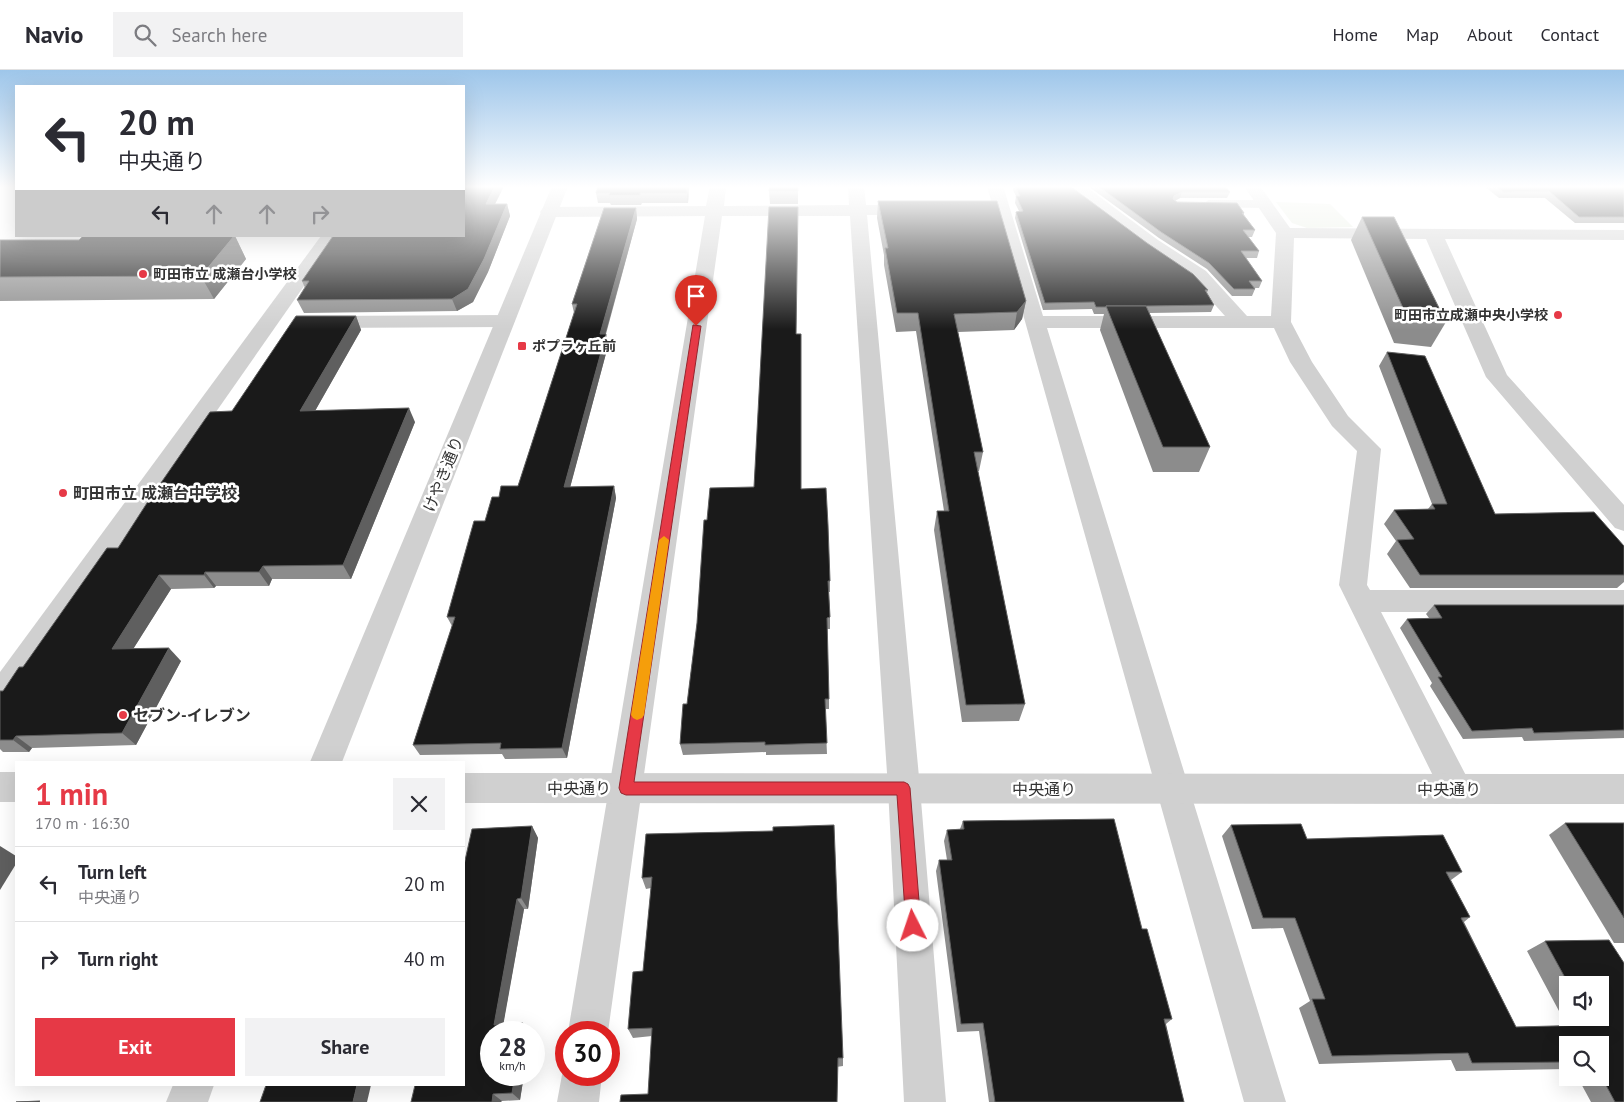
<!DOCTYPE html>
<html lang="en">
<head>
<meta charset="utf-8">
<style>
	:root { --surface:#fff; --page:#f2f2f3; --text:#2b2b33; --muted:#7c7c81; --line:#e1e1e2; --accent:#e63946 }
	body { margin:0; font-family:"PT Sans","Noto Sans JP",sans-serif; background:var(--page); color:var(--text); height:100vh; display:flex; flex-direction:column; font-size:19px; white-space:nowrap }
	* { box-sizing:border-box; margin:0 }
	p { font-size:16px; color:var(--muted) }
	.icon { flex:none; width:28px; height:28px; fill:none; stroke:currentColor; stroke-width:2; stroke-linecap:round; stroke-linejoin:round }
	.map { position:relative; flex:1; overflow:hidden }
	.side { position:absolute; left:15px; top:691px; width:450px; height:325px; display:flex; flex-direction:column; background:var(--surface); border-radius:0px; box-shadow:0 5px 20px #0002 }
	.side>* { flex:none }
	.hud { position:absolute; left:15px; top:15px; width:450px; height:152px; border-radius:0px; box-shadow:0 5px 20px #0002; background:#fff; color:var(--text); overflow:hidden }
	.controls { position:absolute; left:1559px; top:906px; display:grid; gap:10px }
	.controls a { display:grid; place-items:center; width:50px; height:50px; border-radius:0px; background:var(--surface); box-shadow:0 5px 20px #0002; font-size:25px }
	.speed { position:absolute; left:480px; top:951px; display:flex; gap:10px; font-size:25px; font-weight:700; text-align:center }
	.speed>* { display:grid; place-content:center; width:65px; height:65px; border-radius:50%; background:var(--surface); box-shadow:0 5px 20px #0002; line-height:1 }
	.speed small { font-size:12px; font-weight:400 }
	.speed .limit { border:8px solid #d22; background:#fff; color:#111 }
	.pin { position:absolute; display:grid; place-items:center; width:42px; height:42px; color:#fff; margin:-51px -21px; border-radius:50% 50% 50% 0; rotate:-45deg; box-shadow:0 0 5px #0007 }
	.pin .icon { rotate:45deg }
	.me { position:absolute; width:55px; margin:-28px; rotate:356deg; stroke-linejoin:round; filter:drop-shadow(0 0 4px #0008) }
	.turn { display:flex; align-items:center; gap:18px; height:105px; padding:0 20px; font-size:22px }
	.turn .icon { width:65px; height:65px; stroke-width:2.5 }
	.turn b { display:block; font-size:35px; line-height:42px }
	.lanes { display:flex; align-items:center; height:48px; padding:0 20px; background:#0003; justify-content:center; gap:25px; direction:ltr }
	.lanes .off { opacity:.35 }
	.round { display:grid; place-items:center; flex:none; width:52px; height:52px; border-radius:0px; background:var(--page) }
	.overview { display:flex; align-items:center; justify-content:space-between; height:85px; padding:0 20px }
	h1 { font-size:30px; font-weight:800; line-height:38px; color:var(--accent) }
	.primary-button { display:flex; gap:10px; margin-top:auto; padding:10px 20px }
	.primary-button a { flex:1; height:58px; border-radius:0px; background:var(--accent); color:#fff; font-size:20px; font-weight:800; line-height:58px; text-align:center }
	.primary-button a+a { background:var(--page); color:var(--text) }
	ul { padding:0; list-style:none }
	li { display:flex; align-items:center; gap:15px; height:75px; padding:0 20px; border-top:1px solid var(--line) }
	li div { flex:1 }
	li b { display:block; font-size:19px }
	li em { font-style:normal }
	header { display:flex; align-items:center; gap:30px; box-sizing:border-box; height:70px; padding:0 25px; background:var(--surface); border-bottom:1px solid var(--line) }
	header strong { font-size:24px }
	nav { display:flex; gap:28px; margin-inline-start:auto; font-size:18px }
	.search { width:350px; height:45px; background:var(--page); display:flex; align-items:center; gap:12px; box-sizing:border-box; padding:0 18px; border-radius:0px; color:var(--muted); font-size:19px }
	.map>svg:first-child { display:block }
</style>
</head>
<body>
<header>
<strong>Navio</strong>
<div class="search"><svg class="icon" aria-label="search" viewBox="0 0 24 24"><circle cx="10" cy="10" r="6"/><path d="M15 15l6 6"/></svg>Search here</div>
<nav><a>Home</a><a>Map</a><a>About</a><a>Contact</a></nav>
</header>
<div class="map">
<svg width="1624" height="1032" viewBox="0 0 1624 1032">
	<rect width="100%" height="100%" fill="#fff"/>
	<polygon fill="#e6ecdf" points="1276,132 1330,134 1353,157 1307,158 1292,153"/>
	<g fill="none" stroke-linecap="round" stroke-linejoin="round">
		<polygon fill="#d0d0d0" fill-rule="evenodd" points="1209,130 1264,130 1271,134 1264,138 1204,137 1202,134"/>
		<g fill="#d0d0d0" fill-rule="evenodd">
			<polygon points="710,116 726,116 724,136 849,135 848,116 864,116 866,135 915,135 921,136 924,140 921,144 915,145 867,145 920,718 946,1032 904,1032 888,718 850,146 722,146 608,962 568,962 705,146 549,147 543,146 540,142 543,138 549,137 706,136"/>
			<polygon points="987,116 1003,116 1043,246 1225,246 1192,209 1146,178 1069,120 1067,116 1085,116 1158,170 1206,201 1247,246 1271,246 1276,163 1244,116 1260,116 1290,158 1624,160 1624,170 1445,169 1507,305 1624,435 1624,461 1615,458 1486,307 1426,169 1294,168 1291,252 1312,292 1348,346 1381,379 1367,515 1370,520 1624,520 1624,542 1381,542 1473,719 1469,730 1457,734 1445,730 1339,515 1357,381 1332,356 1290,292 1274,258 1047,258 1286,1032 1244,1032"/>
			<polygon points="321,166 339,166 11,635 0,639 0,602"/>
			<polygon points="505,245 512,247 515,251 512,255 505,257 320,258 313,256 310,252 313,248 320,246"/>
			<polygon points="566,994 566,1005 602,1005 599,1032 557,1032 562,1005"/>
		</g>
		<g fill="#d0d0d0" fill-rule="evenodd">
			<polygon points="552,116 568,116 342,692 310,692"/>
			<rect x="0" y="702" width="16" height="30"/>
			<polygon points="464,703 1624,704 1624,734 464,733"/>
			<polygon points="173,1015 214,1015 208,1032 166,1032"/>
		</g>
	</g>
	<g fill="#8c8c8c" fill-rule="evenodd">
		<polygon points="504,116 495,134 507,134 510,146 488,202 473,232 457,241 304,243 297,230 305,218 302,211"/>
		<polygon points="598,116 689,116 688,133 642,133 641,135 611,135 610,133 598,133 596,123"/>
		<polygon points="798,116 798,134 770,134 769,121"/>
		<polygon points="1014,116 1070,116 1208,220 1207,223 1214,235 1211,242 1149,243 1210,377 1199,402 1153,402 1100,260 1104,244 1094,244 1092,239 1043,240 1015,148 1016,142 1019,141 1015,133 1016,126 1013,120"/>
		<polygon points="1088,116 1225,116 1230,122 1227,128 1180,128 1175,131 1177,132 1244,143 1244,145 1255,160 1252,167 1248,167 1259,181 1257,188 1245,188 1262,211 1259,218 1254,218 1255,219 1252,226 1232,226 1207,199 1159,168"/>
		<polygon points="1484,116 1624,116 1624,153 1575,153 1545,128 1499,128"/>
		<polygon points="878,131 1026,231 1022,249 1014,260 958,262 983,382 979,401 978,401 1025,634 1019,651 962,652 934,460 937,441 944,441 916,261 896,262 884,195 884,185 877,148"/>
		<polygon points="636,138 637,149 606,264 608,276 570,417 614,416 616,428 567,688 505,689 502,684 420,685 413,675 452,556 447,547 485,451 499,427 518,416 574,243 572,234"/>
		<polygon points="1362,147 1446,252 1431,277 1394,273 1351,170"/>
		<polygon points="83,166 235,166 246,189 214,229 0,231 0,170 79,170"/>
		<polygon points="356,246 361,260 315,341 415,352 351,509 272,509 269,516 216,516 214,518 171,519 133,579 181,591 136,675 32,678 29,682 3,682 0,679 0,621 3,621 23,597 118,478"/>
		<polygon points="1387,282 1495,444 1624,476 1624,512 1617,518 1410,518 1387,484 1396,471 1384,454 1394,440 1428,439 1432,434 1379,296"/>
		<polygon points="754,417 801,419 830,511 830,522 829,522 830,547 830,559 827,559 829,629 829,639 825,639 827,684 766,685 766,682 683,685 680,674 687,634 697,553 707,450"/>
		<polygon points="1434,535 1624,535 1624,668 1524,671 1522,667 1463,669 1430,616 1432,613 1400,558 1407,549 1429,548 1426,544"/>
		<polygon points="963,751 1142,859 1172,949 1166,954 1184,1032 989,1032 979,961 957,962 936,801 939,790 947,790 944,771 947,760 960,759"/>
		<polygon points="1565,753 1624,753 1624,873 1614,873 1549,765"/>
		<path d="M1231,755l76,14 155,33 -11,8 19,37 -6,5 52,105 51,-1 -40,-75 18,-10 64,-1 15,162h-33l-13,-24h22v-33h-32v24l-112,2 -5,-11 -132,4 -20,-56 11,-7 -27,-73 -31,1 -30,-93zM1568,915h32v33h-32z"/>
		<polygon points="532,756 538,768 528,839 524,839 503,954 523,953 530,961 491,1005 524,1005 520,1030 502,1031 411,1032"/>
		<polygon points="646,764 843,988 843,996 648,1024 652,966 633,968 628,959 643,901 651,818 646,819 642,808"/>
	</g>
	<g fill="#5f5f5f">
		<polygon points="495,116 504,116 489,146 486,134"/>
		<polygon points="687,116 689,116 688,133 687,123"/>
		<polygon points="1182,122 1180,128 1172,132 1174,126"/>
		<polygon points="507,134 510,146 488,202 473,232 457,241 452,229"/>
		<polygon points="636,138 637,149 602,276 600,264"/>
		<polygon points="234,166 235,166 246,189 214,229 201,206"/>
		<polygon points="1026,231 1022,249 1014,260 1017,242"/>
		<polygon points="356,246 361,260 307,355 300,341"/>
		<polygon points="606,264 608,276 567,429 564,417"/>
		<polygon points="409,338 415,352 351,509 343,495"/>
		<polygon points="614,416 616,428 567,688 562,678"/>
		<polygon points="263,496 272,509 269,516 259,502"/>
		<polygon points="205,502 216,516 214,518 204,505"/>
		<polygon points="159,505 171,519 125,592 112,579"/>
		<polygon points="169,578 181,591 136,675 122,663"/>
		<polygon points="16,666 32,678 29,682 13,670"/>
		<polygon points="532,756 538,768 528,839 521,828"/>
		<polygon points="0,776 16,786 16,794 0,820"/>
		<polygon points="517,829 524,839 502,962 494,955"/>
		<polygon points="523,953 530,961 530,962 521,962"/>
		<polygon points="515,1005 524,1005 520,1030 512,1023"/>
		<polygon points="357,1015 371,1015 367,1032 353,1032"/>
		<polygon points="493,1024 502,1031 501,1032 492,1032"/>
	</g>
	<g fill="#1a1a1a" stroke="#5f5f5f">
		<polygon points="464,116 495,116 486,134 507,134 484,189 468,219 452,229 297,230 309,211 302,211 333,166 464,166"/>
		<polygon points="598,116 687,116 687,123 640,123 640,125 609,125 610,123 596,123"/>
		<polygon points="770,116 798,116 798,121 769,121"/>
		<polygon points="1015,116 1070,116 1147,173 1193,204 1208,220 1205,220 1214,235 1146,236 1106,236 1106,237 1096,237 1094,232 1045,233 1016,142 1023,141 1016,126 1020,126"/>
		<polygon points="1098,116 1225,116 1230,122 1182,122 1174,126 1173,129 1177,132 1237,133 1244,143 1242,143 1255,160 1243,160 1259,181 1241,181 1262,211 1249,211 1255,219 1234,219 1209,193 1161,162"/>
		<polygon points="1496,116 1624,116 1624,147 1579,147 1549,121 1503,122"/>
		<polygon points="878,131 997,131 1026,231 1017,242 954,244 983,382 974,382 1025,634 966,635 937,441 949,441 918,243 897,243 885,178 888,178"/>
		<polygon points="769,137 798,137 796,264 801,264 801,419 826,418 828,455 830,511 828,511 830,547 827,548 829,629 825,629 827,673 765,675 765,672 680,674 683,634 687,634 697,553 704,450 707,450 710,418 754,417"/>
		<polygon points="604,138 636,138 600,264 606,264 564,417 614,416 562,678 500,679 501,673 413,675 455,547 447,547 474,451 485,451 492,427 499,427 501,416 518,416 577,234 572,234"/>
		<polygon points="1362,147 1394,147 1446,252 1408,249"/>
		<polygon points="83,166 234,166 201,206 0,207 0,170 79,170"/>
		<polygon points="1106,236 1146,236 1210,377 1163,377"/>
		<polygon points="296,246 356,246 300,341 409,338 343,495 263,496 259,502 205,502 204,505 159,505 112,579 169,578 122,663 16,666 13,670 0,670 0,621 3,621 19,597 23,597 107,478 118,478 147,433 210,342 232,341"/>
		<polygon points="1387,282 1425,286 1495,444 1594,442 1624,476 1624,505 1420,505 1397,470 1414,469 1394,440 1435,439 1432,434 1447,434"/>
		<polygon points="1434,535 1624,535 1624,660 1534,663 1532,658 1472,661 1438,607 1442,607 1407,549 1442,548"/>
		<polygon points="1114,749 1142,859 1147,859 1172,949 1164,949 1184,1032 995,1032 983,953 961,954 939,790 952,790 947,760 964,759 963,751"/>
		<polygon points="1565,753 1624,753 1624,848"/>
		<polygon points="1301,754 1307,769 1443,765 1462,802 1446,802 1470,847 1461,848 1516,957 1591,955 1586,948 1600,948 1600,915 1569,915 1545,871 1609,870 1624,893 1624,1032 1615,1032 1600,1004 1600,975 1568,975 1568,992 1472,993 1468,983 1332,986 1312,929 1325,929 1295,848 1263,848 1231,755"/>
		<polygon points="834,755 843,988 838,988 837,1032 620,1032 621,1025 648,1024 652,958 628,959 633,902 643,901 652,807 642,808 646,764 773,761 773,757"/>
		<polygon points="532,756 521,828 517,829 494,955 523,953 521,962 491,962 491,1005 515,1005 512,1023 493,1024 492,1032 411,1032 415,1015 464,1015 464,795 472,759"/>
		<polygon points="266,1015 357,1015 353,1032 260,1032"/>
		<polygon points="40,1031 39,1032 16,1032"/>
	</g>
	<linearGradient id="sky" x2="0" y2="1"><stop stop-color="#9ec6ea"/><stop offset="0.45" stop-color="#fff"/><stop offset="1" stop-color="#fff" stop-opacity="0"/></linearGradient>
	<rect width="1624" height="260" fill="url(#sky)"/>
	<polygon fill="#e63946" stroke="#96252e" points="693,255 701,256 634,712 904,712 908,714 910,718 921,856 918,861 913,863 908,861 906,856 897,725 626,725 621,723 619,718"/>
	<polygon fill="#f59e0b" points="664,466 669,470 644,645 642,648 637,650 633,648 631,645 659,470"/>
	<g fill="#e63946" stroke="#fff" stroke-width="2">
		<circle cx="143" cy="204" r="5"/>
		<circle cx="1558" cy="245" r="5"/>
		<rect x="517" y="271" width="10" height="10" rx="2.5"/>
		<circle cx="63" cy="423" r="5"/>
		<circle cx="123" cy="645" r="5"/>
	</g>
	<g text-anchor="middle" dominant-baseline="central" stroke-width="5" stroke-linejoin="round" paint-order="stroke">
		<g font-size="14" font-weight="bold" fill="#333" stroke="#fff" text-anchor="start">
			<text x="153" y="204">町田市立 成瀬台小学校</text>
			<text x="1548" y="245" text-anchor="end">町田市立成瀬中央小学校</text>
			<text x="532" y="276">ポプラヶ丘前</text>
		</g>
		<g font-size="16" fill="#333" stroke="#fff">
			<text transform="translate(443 404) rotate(-68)">けやき通り</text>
			<text x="579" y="718">中央通り</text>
			<text x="1044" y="719">中央通り</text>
			<text x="1449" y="719">中央通り</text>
		</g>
		<g font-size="16" font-weight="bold" fill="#333" stroke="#fff" text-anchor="start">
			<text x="73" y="423">町田市立 成瀬台中学校</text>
			<text x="133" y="645">セブン-イレブン</text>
		</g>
	</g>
</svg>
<div class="controls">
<a><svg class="icon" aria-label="sound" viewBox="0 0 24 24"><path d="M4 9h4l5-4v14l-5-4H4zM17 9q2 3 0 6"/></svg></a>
<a><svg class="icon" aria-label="search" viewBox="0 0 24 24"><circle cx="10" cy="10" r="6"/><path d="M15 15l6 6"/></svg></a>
</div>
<div class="speed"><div>28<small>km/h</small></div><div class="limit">30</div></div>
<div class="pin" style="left:696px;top:256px;background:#d93025"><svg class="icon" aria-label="arrive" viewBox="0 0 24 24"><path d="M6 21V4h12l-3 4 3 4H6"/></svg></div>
<svg class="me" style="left:913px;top:856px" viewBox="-20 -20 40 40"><circle r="19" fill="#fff"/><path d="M0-13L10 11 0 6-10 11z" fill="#e63946"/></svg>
<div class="hud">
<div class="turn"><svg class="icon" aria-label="left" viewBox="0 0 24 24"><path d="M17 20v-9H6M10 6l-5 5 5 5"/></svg><div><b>20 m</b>中央通り</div></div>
<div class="lanes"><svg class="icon" aria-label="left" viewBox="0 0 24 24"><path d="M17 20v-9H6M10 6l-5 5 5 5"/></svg><svg class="icon off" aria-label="ahead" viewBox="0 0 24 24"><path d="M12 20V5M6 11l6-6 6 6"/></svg><svg class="icon off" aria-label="ahead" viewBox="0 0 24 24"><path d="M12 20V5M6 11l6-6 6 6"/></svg><svg class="icon off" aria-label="right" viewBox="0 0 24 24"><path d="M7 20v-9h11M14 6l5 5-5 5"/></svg></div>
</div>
<section class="side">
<div class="overview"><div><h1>1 min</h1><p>170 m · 16:30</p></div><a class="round"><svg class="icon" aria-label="close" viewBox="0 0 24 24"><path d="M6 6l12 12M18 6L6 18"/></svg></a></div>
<ul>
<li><svg class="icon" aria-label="left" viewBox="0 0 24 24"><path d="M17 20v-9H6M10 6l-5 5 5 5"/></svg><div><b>Turn left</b><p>中央通り</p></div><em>20 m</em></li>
<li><svg class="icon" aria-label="right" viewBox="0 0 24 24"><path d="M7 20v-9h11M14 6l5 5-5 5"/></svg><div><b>Turn right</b></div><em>40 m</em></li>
</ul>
<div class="primary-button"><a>Exit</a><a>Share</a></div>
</section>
</div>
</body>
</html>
